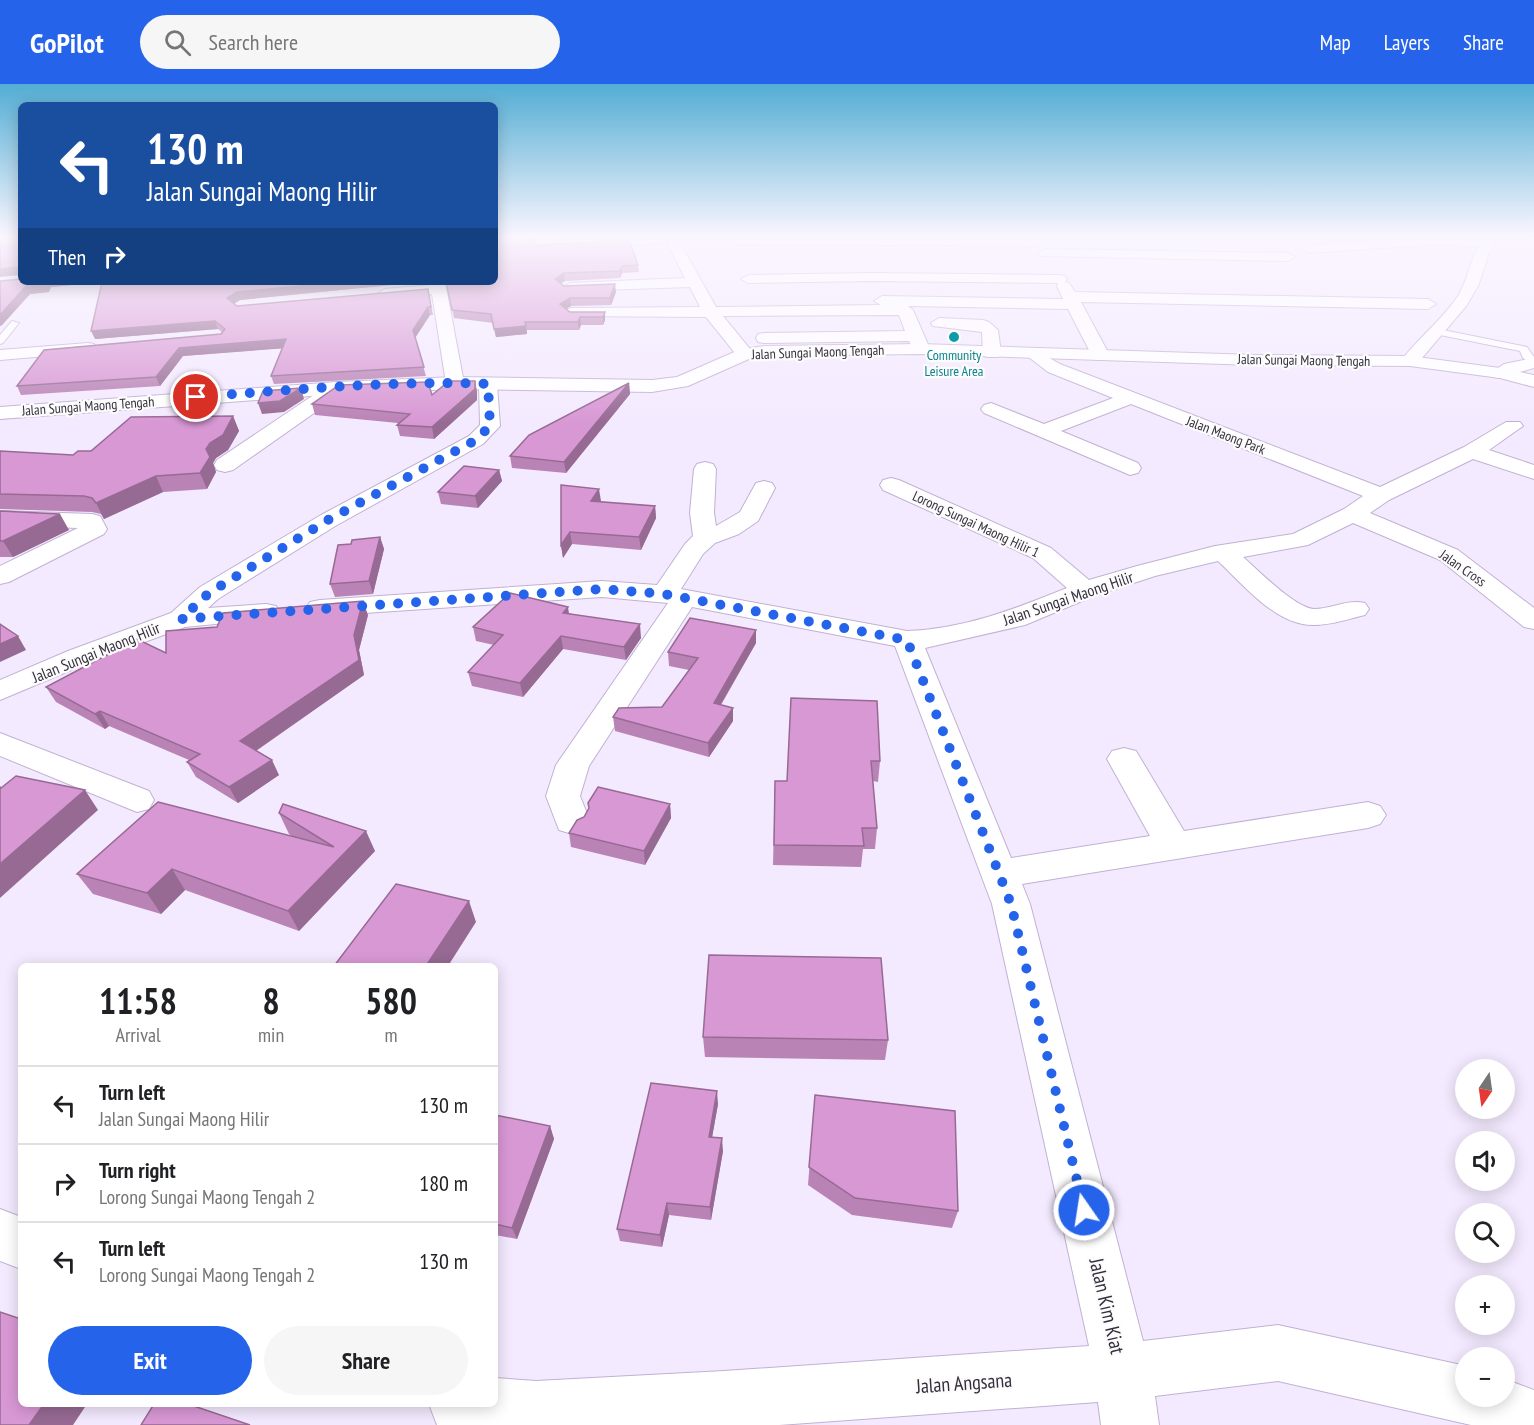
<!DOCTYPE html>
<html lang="en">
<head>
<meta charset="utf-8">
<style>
	:root { --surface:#fff; --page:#f6f6f6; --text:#202124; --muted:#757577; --line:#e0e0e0; --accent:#2563eb }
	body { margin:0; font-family:"PT Sans Narrow",sans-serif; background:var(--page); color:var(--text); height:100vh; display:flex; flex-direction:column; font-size:22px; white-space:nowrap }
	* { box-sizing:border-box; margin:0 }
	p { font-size:20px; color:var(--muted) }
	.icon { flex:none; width:33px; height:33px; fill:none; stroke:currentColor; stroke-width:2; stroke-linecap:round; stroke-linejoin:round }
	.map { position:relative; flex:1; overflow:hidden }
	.drawer { position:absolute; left:18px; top:879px; width:480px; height:444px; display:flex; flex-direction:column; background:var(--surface); border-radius:9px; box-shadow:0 3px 15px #0003 }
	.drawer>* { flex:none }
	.banner { position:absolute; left:18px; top:18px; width:480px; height:183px; border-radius:9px; box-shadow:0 3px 15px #0003; background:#1a4fa0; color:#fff; overflow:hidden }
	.needle { width:39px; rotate:193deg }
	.tools { position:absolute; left:1455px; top:975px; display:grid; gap:12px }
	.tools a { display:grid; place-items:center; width:60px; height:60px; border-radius:50%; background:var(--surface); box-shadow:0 3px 15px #0003; font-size:30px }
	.pin { position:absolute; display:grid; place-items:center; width:51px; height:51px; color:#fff; margin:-26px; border:3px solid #fff; border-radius:50%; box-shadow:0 2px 6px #0007 }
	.me { position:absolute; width:66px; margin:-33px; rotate:347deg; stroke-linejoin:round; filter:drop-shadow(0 0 4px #0008) }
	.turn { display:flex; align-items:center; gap:21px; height:126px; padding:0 30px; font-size:27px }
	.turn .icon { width:78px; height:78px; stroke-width:2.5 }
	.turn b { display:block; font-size:42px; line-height:51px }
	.then { display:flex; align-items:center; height:57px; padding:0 30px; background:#0003; gap:12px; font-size:22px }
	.eta { display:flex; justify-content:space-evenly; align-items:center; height:102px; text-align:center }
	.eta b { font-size:36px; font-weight:700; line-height:42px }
	.cta { display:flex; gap:12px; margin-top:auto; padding:12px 30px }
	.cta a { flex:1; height:69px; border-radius:36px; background:var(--accent); color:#fff; font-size:24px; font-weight:700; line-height:69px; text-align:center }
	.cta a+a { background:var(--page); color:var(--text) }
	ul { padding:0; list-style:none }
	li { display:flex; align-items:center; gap:18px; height:78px; padding:0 30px; border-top:2px solid var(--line) }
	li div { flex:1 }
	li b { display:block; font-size:22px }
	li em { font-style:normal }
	header { display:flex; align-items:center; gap:36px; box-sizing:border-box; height:84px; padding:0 30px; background:var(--accent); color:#fff }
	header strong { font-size:28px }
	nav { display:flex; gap:33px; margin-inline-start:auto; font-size:21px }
	.search { width:420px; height:54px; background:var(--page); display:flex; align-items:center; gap:15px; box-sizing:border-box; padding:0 21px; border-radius:33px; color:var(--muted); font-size:22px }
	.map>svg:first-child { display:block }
</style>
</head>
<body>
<header>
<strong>GoPilot</strong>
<div class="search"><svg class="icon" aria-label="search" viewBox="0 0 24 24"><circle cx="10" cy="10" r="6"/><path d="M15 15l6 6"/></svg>Search here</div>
<nav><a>Map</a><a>Layers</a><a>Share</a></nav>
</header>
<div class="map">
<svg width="1534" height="1341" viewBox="0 0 1534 1341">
	<rect width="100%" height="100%" fill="#f4eaff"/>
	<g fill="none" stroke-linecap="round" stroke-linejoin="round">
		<g stroke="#c1b1d2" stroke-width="2">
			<g id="service">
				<polygon points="12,237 19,239 3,259 0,260 0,251"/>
				<polygon points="1438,245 1527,263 1534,273 1534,281 1523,274 1520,267 1435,250 1435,246"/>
			</g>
		</g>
		<g stroke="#c1b1d2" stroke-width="2">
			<g id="minor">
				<polygon points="676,152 716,223 881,221 874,217 882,212 1063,215 1057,202 1058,199 871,197 748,199 741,195 748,191 871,189 1060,191 1065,192 1067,195 1065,198 1069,199 1075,208 1428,215 1436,220 1428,225 1081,218 1110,272 1107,276 1095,276 1092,272 1068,225 908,222 913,226 930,265 927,269 915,269 909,257 764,259 758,258 756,254 758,250 764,249 905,247 899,231 723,232 754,270 751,274 739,274 706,233 565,232 563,229 565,226 571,224 700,223 690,203 570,207 563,203 570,199 685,194 667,159 584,164 577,160 584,156"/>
				<path d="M1442,152l42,4 5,-4h13l-13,17 -10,31 -12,21 -51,60h-12l-3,-4c17,-23 41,-41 57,-65 10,-16 11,-33 20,-49l-36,-3 -133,9 -7,-4 7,-4z"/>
				<polygon points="742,153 1037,154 1044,158 1037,162 737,160 735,157 737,154"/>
				<polygon points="1045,165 1288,169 1295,173 1288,177 1040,172 1038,169"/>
				<polygon points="431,198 445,198 464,299 462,303 448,303 446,299 432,210 385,215 377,210 385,205 431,201"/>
				<polygon points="939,234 983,236 989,238 998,246 1001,269 998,273 986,273 983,269 982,248 933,242 931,239"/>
				<polygon points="88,259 94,260 97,264 94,268 0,276 0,266"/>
				<path d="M1035,266l25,14 320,123 84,-40 42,-25h14l3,4 -34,24 45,15v14l-61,-20 -84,41 -19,13 88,37 76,58v21l-10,-2 -84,-67 -87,-37 -45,22 -65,12c15,13 52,51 71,52 18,0 33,-10 51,-6l4,6 -4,6c-17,4 -34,10 -51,10 -38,1 -71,-41 -96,-64l-63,15 -61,20 -69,29 -100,23 86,210 139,-22 -43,-77 5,-8 12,-3 12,3 48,80 184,-29 12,4 6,9 -6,9 -12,4 -346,56 8,20 113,437 135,-16 188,41v30h38v-17l30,11v35h-63l-193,-44 -123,15 4,29h-58l-3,-23 -319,23h-342l-8,-21h66v-26l41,3 188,-10 365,-25 -97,-442 -97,-258 -203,-39 -103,159 -9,30 10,25 -5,9 -13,4 -13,-4 -13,-34 10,-31 112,-162 -66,-6 -282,19 -10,-2 -4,-6 4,-6 10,-2 282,-19 55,4 28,-41 8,-8 -3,-23 4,-44 3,-5 8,-2 8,2 3,5 -2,44 2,13 24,-14 16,-29 8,-2 8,2 3,5 -17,33 -19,13 -24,9 -12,11 -22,35 226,42c56,-2 108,-22 160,-43l-34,-30 -150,-68 -3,-5 3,-5 8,-2 8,2 152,68 38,32 48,-14 78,-20 78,-12 51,-25 19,-13 -232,-92 -70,27 77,32 3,5 -3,5 -8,2 -146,-62 -3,-4 3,-4 7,-2 53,21 69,-26 -65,-26 -22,-17 3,-4z"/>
				<polygon points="1534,274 1534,284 1500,294 1494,293 1491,289 1504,280"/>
				<polygon points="488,294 495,296 497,300 500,342 483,360 337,441 218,515 208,524 266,520 276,522 280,528 276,534 185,543 88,579 0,616 0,596 68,567 171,529 200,503 321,431 469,352 480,341 479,300 481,296"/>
				<polygon points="337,298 344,300 346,304 344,308 233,386 225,388 217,386 214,381 217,376 330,300"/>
				<polygon points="0,427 92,430 100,432 107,445 104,450 9,498 0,500 0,482 78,444 0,441"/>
				<polygon points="0,649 149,707 154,716 149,725 137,728 0,672"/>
				<polygon points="0,1125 21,1133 21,1185 0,1177"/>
			</g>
		</g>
		<g stroke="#c1b1d2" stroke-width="2">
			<polygon id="tertiary" points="921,260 1255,271 1410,272 1500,284 1534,291 1534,303 1500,294 1410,282 1255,281 921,270 764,272 749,275 688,302 652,308 455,305 337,310 0,335 0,323 337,298 455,293 652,296 677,293 739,266 764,262"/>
		</g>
		<use href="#service" fill="#fff" fill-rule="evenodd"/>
		<use href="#minor" fill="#fff" fill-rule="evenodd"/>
		<use href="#tertiary" fill="#fff" fill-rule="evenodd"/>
	</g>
	<g fill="#ba83b6">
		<polygon points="495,152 626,152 538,156 532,159 537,161 638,181 639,188 622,189 620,194 565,197 561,199 564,202 616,208 611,221 571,222 566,225 570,228 605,228 605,236 603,241 581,241 579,246 527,246 527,250 496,253 493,239 454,234 446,198"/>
		<polygon points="0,197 422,198 240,216 234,220 237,222 428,205 433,231 430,231 415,254 426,292 274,300 271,292 282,264 183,272 160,302 21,311 17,302 221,250 222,248 218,245 95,255 102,198 51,203 49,208 30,210 2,241 0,242"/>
		<polygon points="475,297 477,308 477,316 434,355 400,352 397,341 398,339 315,331 312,320 432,311"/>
		<polygon points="629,299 630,310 566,389 512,384 510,372"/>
		<polygon points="233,332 239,347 228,366 216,374 213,379 216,388 207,405 163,408 104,435 101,430 92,428 0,425 0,367 73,371"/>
		<polygon points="499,386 502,397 478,424 441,420 438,408"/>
		<polygon points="561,401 601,417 600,418 655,422 656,434 641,466 572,460 563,474 561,461"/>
		<polygon points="0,427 69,446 13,473 0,473"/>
		<polygon points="380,453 384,465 373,510 335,513 330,500 351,460"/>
		<polygon points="569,529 641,554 626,576 563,565 523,613 472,602 468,588 494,561 476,557 473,543"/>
		<polygon points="368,531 359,566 364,591 256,667 279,691 238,719 196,693 187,678 189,676 109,642 105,645 56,618 46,603 166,569"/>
		<polygon points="756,559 721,621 733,637 709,673 615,647 613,633 662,623 689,586 669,582 668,568"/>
		<polygon points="791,614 880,677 878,698 873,697 877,744 875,765 863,765 861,783 773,781 775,697 787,697"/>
		<polygon points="670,720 671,734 645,781 571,763 569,749"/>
		<polygon points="279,729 375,767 299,847 185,806 161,830 93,810 77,790 292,752 289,750"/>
		<polygon points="703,953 888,956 885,976 705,973"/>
		<polygon points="815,1011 958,1127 952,1144 852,1131 808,1101"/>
		<polygon points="718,1020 712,1053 723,1067 711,1136 669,1131 662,1163 620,1157 617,1145"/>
		<polygon points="495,1031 550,1042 554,1055 517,1155 495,1151"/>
	</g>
	<g fill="#976a94">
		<polygon points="532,152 537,152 538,156 530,160 530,164 529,153"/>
		<polygon points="622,182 622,189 620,194 620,187"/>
		<polygon points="17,183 21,191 0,193 0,185"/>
		<polygon points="564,189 565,197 556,202 555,195"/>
		<polygon points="46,198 107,198 51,203 49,208 30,210 2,241 0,242 0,231 26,202"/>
		<polygon points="342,198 422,198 240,216 230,222 227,214 237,208"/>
		<polygon points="615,200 616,208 611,221 610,214"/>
		<polygon points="570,214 571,222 561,228 560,220"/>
		<polygon points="428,223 430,231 415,254 413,246"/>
		<polygon points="605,228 605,236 603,241 603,233"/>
		<polygon points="580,233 581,241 579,246 578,238"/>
		<polygon points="215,237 218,245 95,255 91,247"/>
		<polygon points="526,242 527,250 496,253 494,245"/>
		<polygon points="286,255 288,264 183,272 160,302 156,293 179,264"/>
		<polygon points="475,297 477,308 477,316 434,355 432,343"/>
		<polygon points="629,299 630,310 566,389 564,378"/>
		<polygon points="301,304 304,315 284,328 262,330 258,319"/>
		<polygon points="233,332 239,347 228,366 216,374 213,379 216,388 207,405 200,389 206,365"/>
		<polygon points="499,386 502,397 478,424 475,412"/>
		<polygon points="156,392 163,408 104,435 96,419"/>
		<polygon points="599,405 601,417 593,429 591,417"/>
		<polygon points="655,422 656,434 641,466 639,453"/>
		<polygon points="60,430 69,446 13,473 3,457"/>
		<polygon points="570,448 572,460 563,474 561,461"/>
		<polygon points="380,453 384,465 373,510 369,497"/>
		<polygon points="363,517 368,531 359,566 364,591 247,673 240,657 354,551"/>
		<polygon points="568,523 570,536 563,529"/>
		<polygon points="640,540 641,554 626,576 624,563"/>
		<polygon points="756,546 756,559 714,632 714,619"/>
		<polygon points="18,552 26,566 0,578 0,560"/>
		<polygon points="561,552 563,565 523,613 520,599"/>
		<polygon points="733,624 733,637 709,673 708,659"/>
		<polygon points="100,627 109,642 105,645 95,630"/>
		<polygon points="272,676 279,691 238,719 229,703"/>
		<polygon points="85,706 98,726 0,814 0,780"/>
		<polygon points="670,720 671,734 645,781 644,767"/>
		<polygon points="366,747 375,767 299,847 288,827"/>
		<polygon points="172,785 185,806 161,830 147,809"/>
		<polygon points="469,817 476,838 448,882 426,882"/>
		<polygon points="717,1007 718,1020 710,1065 709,1053"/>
		<polygon points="550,1042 554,1055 517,1155 512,1144"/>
		<polygon points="722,1054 723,1067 711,1136 710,1123"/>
		<polygon points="667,1119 669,1131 662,1163 660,1151"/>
		<polygon points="44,1320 87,1320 73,1341 29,1341"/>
	</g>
	<g fill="#d898d4" stroke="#976a94" stroke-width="1.5">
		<polygon points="18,152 21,152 21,188 20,188 17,183 0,185 0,153"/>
		<polygon points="495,152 532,152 529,153 529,157 537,161 629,156 638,181 622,182 620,187 564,189 555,195 564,202 615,200 610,214 570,214 560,220 570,228 605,228 603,233 580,233 578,238 525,238 526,242 494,245 491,230 452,226 446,198 495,198"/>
		<polygon points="21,195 21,198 46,198 45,200 26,202 0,231 0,197"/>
		<polygon points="102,198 342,198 237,208 227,214 237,222 428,205 431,223 428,223 413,246 424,283 271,292 286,255 179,264 156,293 17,302 44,266 221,250 225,245 215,237 91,247"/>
		<polygon points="449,297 475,297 475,305 432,343 397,341 410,330 312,320 339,301 428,298 432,311"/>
		<polygon points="629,299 564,378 510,372 529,351"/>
		<polygon points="301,304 280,317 258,319 263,307"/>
		<polygon points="233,332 223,351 210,359 206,365 210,373 200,389 156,392 96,419 92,414 84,412 0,410 0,367 73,371 78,367 91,367 131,333"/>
		<polygon points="464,382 499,386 475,412 438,408"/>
		<polygon points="561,401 599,405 591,417 655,422 639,453 570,448 561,461"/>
		<polygon points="0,427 60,430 3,457 0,457"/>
		<polygon points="380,453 369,497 330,500 338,461 351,460 352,456"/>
		<polygon points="510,509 568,523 563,529 640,540 624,563 561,552 520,599 468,588 503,551 473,543"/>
		<polygon points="363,517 354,551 359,576 240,657 272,676 229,703 187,678 200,670 100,627 95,630 46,603 137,555 166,569 166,547 217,543 223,529"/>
		<polygon points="690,534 756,546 714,619 733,624 708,659 613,633 619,624 662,623 698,574 668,568"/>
		<polygon points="0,540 18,552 0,560"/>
		<polygon points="791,614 877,617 880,677 871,677 877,744 862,744 864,762 774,761 775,697 787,697"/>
		<polygon points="16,692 85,706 0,780 0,703 1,704"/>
		<polygon points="598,703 670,720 644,767 569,749 577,736 584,733 589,724 588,719"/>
		<polygon points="158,718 334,763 279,729 283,720 366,747 288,827 172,785 147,809 77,790"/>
		<polygon points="396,800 469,817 426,882 334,882"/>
		<polygon points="709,871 881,874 888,956 703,953"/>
		<polygon points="651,999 717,1007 709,1053 722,1054 710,1123 667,1119 660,1151 617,1145"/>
		<polygon points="815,1011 955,1027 958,1127 855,1114 809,1083"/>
		<polygon points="495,1031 550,1042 512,1144 495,1140"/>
		<polygon points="0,1228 21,1235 21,1320 44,1320 29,1341 0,1341"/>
		<polygon points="154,1320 188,1320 250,1341 141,1341"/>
	</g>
	<linearGradient id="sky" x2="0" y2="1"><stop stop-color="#53add4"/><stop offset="0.45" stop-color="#faf6ff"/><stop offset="1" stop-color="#faf6ff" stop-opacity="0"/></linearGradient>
	<rect width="1534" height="339" fill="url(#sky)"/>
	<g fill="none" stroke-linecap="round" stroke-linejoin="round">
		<path stroke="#2563eb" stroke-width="10" stroke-dasharray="0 18" d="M196,313c97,-7 195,-17 292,-13l2,42 -14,14 -148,80 -119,73 -28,26 421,-30 62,5 243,46 104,264 73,306"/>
	</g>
	<circle fill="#0f9aa8" stroke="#fcfcfc" stroke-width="2" cx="954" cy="253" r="6"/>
	<g text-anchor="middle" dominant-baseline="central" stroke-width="4.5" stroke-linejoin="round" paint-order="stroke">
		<g font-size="14" fill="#352f3c" stroke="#fcfcfc">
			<text transform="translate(818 268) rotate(-2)">Jalan Sungai Maong Tengah</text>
			<text transform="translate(1304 276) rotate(1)">Jalan Sungai Maong Tengah</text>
			<text transform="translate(88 322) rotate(-4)">Jalan Sungai Maong Tengah</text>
			<text transform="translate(1226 351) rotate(21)">Jalan Maong Park</text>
			<text transform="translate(976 440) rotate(25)">Lorong Sungai Maong Hilir 1</text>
			<text transform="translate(1463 484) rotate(35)">Jalan Cross</text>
		</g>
		<g font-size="14" fill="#0d838f" stroke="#fcfcfc">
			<text x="954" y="271">Community<tspan x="954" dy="16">Leisure Area</tspan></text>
		</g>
		<g font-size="16" fill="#352f3c" stroke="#fcfcfc">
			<text transform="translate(1068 514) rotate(-19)">Jalan Sungai Maong Hilir</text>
			<text transform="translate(96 568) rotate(-22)">Jalan Sungai Maong Hilir</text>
		</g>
		<g font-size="20" fill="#352f3c" stroke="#fcfcfc">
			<text transform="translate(1107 1222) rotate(77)">Jalan Kim Kiat</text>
			<text transform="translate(964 1299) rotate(-4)">Jalan Angsana</text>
		</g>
	</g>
</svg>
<div class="tools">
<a><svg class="needle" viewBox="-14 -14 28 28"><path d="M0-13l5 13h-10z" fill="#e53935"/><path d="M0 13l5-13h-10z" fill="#757577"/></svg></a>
<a><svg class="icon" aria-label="sound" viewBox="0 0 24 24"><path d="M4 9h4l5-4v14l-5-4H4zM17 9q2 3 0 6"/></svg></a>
<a><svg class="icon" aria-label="search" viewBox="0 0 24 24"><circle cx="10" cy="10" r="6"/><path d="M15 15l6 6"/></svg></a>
<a>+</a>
<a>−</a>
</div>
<div class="pin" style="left:196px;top:313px;background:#d93025"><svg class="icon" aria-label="arrive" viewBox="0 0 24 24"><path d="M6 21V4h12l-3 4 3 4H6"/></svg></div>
<svg class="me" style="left:1084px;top:1126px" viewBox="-20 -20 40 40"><circle r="17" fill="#2563eb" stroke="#fff" stroke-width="3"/><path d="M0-11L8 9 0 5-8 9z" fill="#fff"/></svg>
<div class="banner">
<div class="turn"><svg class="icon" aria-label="left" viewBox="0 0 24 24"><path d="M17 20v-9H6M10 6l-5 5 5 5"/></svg><div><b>130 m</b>Jalan Sungai Maong Hilir</div></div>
<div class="then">Then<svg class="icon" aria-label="right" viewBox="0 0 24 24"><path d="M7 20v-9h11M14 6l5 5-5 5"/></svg></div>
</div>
<section class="drawer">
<div class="eta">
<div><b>11:58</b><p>Arrival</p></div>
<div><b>8</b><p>min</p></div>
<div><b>580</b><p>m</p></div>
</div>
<ul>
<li><svg class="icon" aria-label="left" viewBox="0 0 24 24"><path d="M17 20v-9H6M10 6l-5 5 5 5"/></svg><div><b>Turn left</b><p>Jalan Sungai Maong Hilir</p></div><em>130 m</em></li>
<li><svg class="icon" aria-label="right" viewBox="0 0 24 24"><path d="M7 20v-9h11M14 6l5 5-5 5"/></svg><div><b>Turn right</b><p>Lorong Sungai Maong Tengah 2</p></div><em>180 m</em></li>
<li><svg class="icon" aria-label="left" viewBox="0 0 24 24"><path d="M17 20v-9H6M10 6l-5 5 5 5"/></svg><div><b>Turn left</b><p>Lorong Sungai Maong Tengah 2</p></div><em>130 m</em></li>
</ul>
<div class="cta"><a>Exit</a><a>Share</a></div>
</section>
</div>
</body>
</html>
